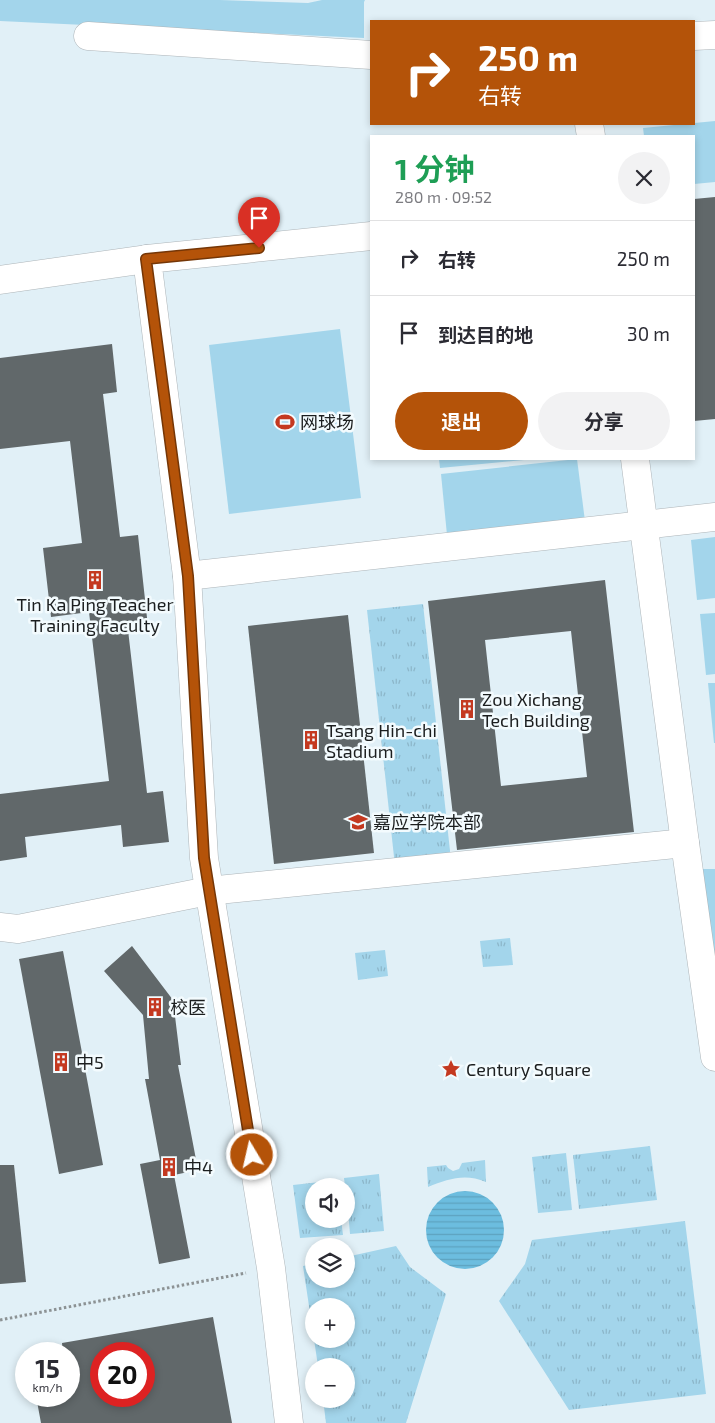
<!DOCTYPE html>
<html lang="zh">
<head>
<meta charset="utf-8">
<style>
	:root { --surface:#fff; --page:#f2f2f3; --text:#2b2b33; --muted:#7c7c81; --line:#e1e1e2; --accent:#b45309 }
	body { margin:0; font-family:"Exo 2","Noto Sans SC",sans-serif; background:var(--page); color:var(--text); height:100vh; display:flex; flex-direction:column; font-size:19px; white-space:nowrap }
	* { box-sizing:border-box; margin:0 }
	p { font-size:16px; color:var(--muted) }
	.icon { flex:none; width:28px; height:28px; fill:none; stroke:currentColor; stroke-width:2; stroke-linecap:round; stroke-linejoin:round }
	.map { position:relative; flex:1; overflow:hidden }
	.sheet { position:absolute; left:370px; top:135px; width:325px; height:325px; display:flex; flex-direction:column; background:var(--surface); border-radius:0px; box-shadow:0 2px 8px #0003 }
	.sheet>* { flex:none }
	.top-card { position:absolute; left:370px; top:20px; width:325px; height:105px; border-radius:0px; box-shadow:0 2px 8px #0003; background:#b45309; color:#fff; overflow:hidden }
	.controls { position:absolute; left:305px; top:1178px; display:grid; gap:10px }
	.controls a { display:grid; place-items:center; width:50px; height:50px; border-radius:50%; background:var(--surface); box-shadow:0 2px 8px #0003; font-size:25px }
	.speed { position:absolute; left:15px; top:1342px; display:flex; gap:10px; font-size:25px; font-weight:700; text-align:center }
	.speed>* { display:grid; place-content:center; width:65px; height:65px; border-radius:50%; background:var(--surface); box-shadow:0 2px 8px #0003; line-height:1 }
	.speed small { font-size:12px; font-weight:400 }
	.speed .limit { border:8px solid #d22; background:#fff; color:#111 }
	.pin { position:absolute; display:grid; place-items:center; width:42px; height:42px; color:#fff; margin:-51px -21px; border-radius:50% 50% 50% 0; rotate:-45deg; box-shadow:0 0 5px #0007 }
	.pin .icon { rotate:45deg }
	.me { position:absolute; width:55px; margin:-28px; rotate:351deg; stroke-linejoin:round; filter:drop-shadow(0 0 4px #0008) }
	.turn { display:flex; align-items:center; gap:18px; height:105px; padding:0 25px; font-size:22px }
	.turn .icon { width:65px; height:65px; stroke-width:2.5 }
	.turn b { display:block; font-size:35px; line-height:42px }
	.round { display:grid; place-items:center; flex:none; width:52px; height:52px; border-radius:26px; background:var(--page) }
	.summary { display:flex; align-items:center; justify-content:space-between; height:85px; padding:0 25px }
	h1 { font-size:30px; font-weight:700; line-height:38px; color:#1e9e55 }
	.cta { display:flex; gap:10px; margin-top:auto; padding:10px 25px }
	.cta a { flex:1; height:58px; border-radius:30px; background:var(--accent); color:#fff; font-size:20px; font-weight:700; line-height:58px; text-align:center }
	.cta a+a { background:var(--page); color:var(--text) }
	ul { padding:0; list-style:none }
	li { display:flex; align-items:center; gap:15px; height:75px; padding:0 25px; border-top:1px solid var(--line) }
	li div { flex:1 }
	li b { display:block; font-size:19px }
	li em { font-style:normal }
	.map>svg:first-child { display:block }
</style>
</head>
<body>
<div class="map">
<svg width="715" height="1423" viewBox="0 0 715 1423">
	<defs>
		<pattern id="grass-tufts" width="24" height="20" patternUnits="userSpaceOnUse" patternTransform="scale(1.25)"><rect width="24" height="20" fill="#a3d5eb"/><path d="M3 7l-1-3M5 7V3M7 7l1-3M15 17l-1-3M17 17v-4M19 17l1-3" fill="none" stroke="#8cb6c9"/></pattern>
		<pattern id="water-rules" width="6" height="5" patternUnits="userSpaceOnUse" patternTransform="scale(1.25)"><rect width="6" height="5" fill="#6cbddf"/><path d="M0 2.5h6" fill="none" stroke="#5da2bf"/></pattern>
	</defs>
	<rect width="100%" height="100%" fill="#f3fbfe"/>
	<path fill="#e1f0f7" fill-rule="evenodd" d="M0,0h715v1423h-715zM371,21h323v103h-323zM371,136h323v323h-323zM314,1186h32v33h-32zM314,1246h32v33h-32zM314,1306h32v33h-32zM26,1354h43v42h-43zM101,1354h43v42h-43zM314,1366h32v33h-32z"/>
	<g fill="url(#grass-tufts)" fill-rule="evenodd">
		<polygon points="423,604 451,860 395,866 367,610"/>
		<polygon points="510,938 513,965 483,967 480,941"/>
		<polygon points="385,950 388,976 358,980 355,953"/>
		<polygon points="650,1146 657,1200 579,1209 573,1155"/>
		<polygon points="566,1153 572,1210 538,1213 532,1157"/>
		<path d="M485,1160l1,22c-21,-9 -38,-3 -58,5l-1,-20 19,-2 2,3 5,3 6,-2 3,-6z"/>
		<polygon points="379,1174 384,1231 350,1234 346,1186 345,1186 344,1178"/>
		<polygon points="338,1180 339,1186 314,1186 314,1219 341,1219 343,1235 300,1238 293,1185"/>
		<polygon points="685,1221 706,1394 569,1410 499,1301 525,1264 532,1240"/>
		<path d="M396,1246l14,21 36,27 -40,129h-80l-3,-24h23v-33h-28l-15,-100 11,-2v15h32v-22zM314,1306h32v33h-32z"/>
	</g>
	<g fill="#a3d5eb">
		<polygon points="0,0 220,0 308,3 322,0 365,0 364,2 364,38 0,21"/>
		<polygon points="715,121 715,182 694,184 694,136 644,136 643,128"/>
		<polygon points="340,329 361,498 229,514 209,345"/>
		<polygon points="439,459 535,459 440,468"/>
		<polygon points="577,459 585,521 447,535 441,474"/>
		<polygon points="715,537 715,598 697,600 691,540"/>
		<polygon points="715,613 715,674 706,675 700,614"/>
		<polygon points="708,683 715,683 715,743 714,743"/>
		<polygon points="702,869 715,869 715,964"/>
	</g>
	<circle fill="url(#water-rules)" cx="465" cy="1230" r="39"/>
	<g fill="#61686a" fill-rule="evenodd">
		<polygon points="715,197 715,419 694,421 694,199"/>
		<polygon points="112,344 117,392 103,394 120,537 138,535 148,627 128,630 147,793 163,791 169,842 123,847 121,825 25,837 27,857 0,861 0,794 109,781 89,612 51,617 43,548 82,543 70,441 0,449 0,358"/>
		<path d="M605,580l29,252 -177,18 -29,-249zM571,631l16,146 -86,9 -16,-146z"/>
		<polygon points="348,615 374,853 274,864 248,626"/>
		<polygon points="132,946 173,1000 181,1065 178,1065 198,1170 174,1175 190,1258 159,1264 140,1164 160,1160 145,1079 149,1079 143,1015 104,971"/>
		<polygon points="63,951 103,1165 59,1174 19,959"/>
		<polygon points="0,1165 14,1165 26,1282 0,1284"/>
		<path d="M213,1317l19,106h-191l-5,-27h33v-42h-6l-1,-11zM101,1354h43v42h-43z"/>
	</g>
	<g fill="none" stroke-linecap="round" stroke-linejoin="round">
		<g stroke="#adb4b8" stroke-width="29">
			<g id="minor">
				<polyline points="88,36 371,55"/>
				<polyline points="694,36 715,35"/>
				<polyline points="589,124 591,136"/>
				<polyline points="0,280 147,259"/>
				<polyline points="635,459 685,843 715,1057"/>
				<polyline points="187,576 715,517"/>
				<polyline points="0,927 18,929 208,891 685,843"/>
				<polyline points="289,1423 271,1268 204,858 187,576 147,259 371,236"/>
			</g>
		</g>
		<polyline stroke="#8c9294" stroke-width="3" stroke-dasharray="2.5 2.5" stroke-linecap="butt" points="0,1320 246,1273"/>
		<use href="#minor" stroke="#fff" stroke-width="28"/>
	</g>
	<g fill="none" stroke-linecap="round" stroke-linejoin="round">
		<g stroke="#753606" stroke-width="12">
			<polyline id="route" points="252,1155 204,858 188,576 146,259 259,248"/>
		</g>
		<use href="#route" stroke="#b45309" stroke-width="9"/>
	</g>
	<defs>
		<g id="stadium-bare" transform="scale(1.5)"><path d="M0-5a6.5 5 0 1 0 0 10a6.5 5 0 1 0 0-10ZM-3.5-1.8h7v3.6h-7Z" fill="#c43920" stroke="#f3fbfe" stroke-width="2.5" paint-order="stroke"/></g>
		<g id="building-bare" transform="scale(1.5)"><path d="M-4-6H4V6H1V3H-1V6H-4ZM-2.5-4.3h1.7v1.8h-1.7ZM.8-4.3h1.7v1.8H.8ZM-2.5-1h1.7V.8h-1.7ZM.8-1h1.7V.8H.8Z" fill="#c43920" stroke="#f3fbfe" stroke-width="2.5" paint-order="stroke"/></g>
		<g id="university-bare" transform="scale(1.5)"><path d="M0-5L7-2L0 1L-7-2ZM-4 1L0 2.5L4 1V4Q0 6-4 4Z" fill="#c43920" stroke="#f3fbfe" stroke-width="2.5" paint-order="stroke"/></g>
		<g id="sight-bare" transform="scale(1.5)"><path d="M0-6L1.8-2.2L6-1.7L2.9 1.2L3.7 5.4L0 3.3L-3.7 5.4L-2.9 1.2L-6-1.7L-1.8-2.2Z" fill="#c43920" stroke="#f3fbfe" stroke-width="2.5" paint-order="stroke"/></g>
	</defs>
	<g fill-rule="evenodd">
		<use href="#stadium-bare" x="285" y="422"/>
		<use href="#building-bare" x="95" y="580"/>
		<use href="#building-bare" x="467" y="709"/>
		<use href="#building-bare" x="311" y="740"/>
		<use href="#university-bare" x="358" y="822"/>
		<use href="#building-bare" x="155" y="1007"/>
		<use href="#building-bare" x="61" y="1062"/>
		<use href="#sight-bare" x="451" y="1069"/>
		<use href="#building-bare" x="169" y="1167"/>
	</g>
	<g text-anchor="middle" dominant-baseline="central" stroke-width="5" stroke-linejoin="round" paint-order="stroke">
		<g font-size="18" fill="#1b1e1f" stroke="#f3fbfe" text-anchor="start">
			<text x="300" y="422">网球场</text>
			<text x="95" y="604" text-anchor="middle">Tin Ka Ping Teacher<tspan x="95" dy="21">Training Faculty</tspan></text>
			<text x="482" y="699">Zou Xichang<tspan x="482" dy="21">Tech Building</tspan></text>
			<text x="326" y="730">Tsang Hin-chi<tspan x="326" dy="21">Stadium</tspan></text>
			<text x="373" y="822">嘉应学院本部</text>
			<text x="170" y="1007">校医</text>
			<text x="76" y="1062">中5</text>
			<text x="466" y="1069">Century Square</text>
			<text x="184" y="1167">中4</text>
		</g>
	</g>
</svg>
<div class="controls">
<a><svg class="icon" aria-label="sound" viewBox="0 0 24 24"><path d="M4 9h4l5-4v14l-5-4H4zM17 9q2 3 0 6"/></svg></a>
<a><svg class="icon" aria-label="layers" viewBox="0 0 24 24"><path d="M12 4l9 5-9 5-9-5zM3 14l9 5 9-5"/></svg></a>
<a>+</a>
<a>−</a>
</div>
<div class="speed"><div>15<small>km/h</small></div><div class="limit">20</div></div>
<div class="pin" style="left:259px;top:248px;background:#d93025"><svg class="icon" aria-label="arrive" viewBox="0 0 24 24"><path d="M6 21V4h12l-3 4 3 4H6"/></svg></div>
<svg class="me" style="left:252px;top:1155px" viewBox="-20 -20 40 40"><circle r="17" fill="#b45309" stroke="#fff" stroke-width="3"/><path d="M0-11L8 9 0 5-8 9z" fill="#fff"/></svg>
<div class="top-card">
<div class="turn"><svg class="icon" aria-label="right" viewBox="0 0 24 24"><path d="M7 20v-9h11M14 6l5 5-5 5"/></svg><div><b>250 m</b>右转</div></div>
</div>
<section class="sheet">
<div class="summary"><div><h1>1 分钟</h1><p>280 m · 09:52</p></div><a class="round"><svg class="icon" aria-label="close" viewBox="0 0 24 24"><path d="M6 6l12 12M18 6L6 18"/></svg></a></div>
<ul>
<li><svg class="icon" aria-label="right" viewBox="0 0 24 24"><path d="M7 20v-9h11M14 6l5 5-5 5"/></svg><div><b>右转</b></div><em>250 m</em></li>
<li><svg class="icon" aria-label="arrive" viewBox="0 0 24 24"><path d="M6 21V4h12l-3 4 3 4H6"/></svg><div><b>到达目的地</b></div><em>30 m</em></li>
</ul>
<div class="cta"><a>退出</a><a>分享</a></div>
</section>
</div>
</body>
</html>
